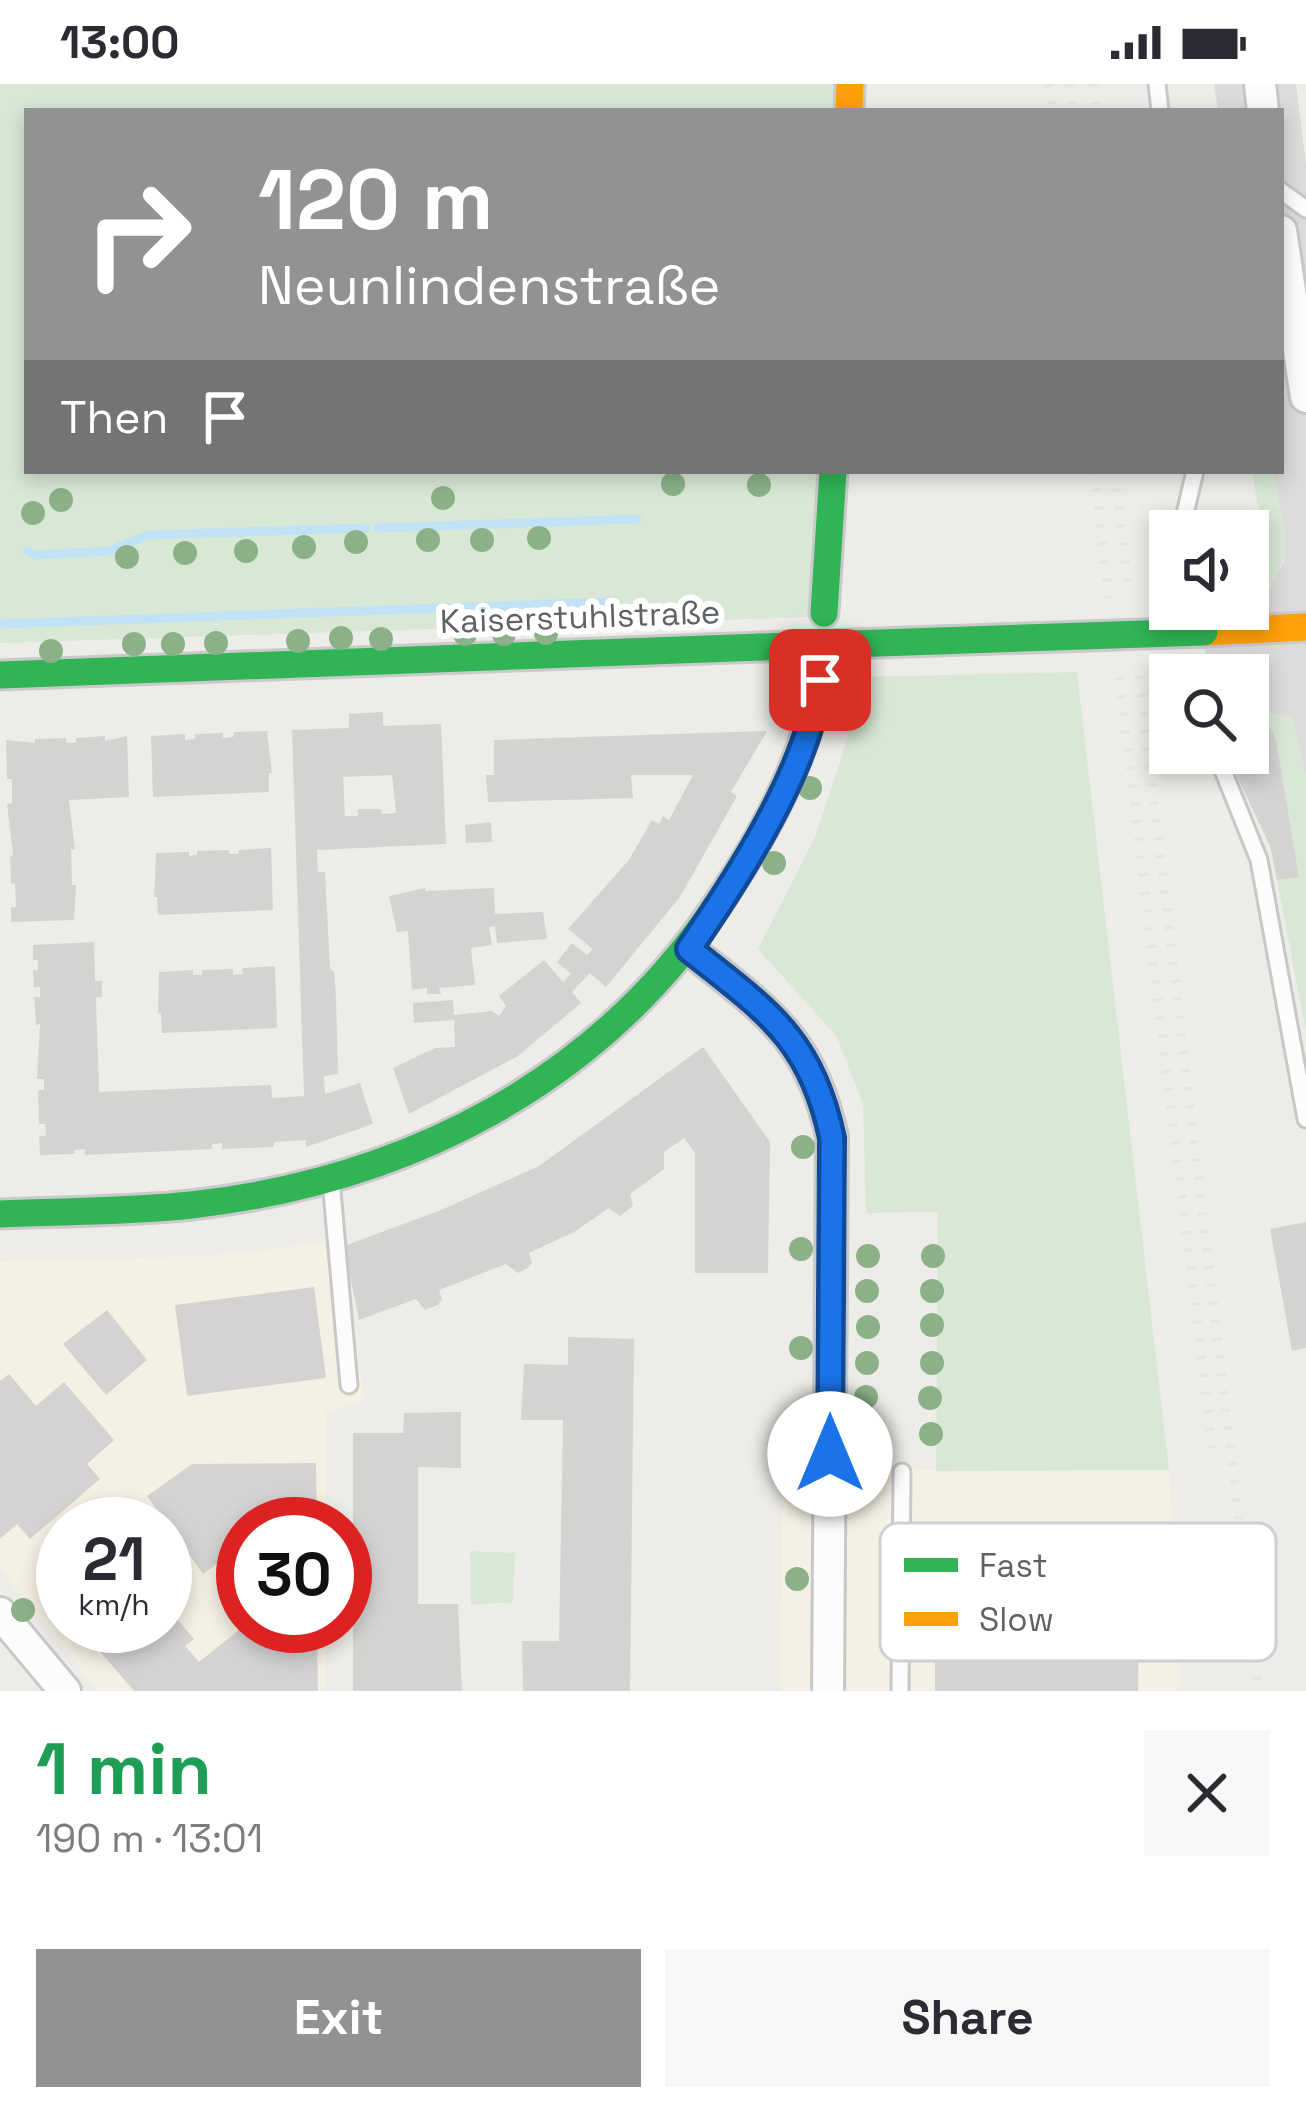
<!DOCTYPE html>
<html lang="en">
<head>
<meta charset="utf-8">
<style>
	:root { --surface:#fff; --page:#f7f7f7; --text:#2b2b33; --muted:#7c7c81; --accent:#909294 }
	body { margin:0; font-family:"Space Grotesk",sans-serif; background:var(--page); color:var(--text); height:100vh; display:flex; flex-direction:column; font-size:45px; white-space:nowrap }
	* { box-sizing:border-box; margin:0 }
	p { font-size:39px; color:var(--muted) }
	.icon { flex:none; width:66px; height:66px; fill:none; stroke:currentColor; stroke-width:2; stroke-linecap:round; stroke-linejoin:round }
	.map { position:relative; height:1607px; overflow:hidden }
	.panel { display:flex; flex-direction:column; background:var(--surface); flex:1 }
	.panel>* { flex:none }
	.top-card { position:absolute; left:24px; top:24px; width:1260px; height:366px; border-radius:0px; box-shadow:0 6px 18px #0003; background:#909294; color:#fff; overflow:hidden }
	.buttons { position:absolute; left:1149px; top:426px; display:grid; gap:24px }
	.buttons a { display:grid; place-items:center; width:120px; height:120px; border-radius:0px; background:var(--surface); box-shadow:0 6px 18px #0003; font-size:60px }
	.speed { position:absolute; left:36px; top:1413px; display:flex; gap:24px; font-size:60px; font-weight:700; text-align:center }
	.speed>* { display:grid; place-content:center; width:156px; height:156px; border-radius:50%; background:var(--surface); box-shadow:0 6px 18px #0003; line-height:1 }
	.speed small { font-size:30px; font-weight:400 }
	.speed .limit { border:18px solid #d22; background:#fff; color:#111 }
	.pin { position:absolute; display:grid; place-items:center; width:102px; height:102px; color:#fff; margin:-51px; border-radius:24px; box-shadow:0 6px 18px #0006 }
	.me { position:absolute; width:132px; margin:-66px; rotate:0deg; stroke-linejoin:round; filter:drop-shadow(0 0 9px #0008) }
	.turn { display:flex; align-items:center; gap:42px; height:252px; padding:0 36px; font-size:54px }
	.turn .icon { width:156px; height:156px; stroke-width:2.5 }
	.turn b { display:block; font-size:84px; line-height:102px }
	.then { display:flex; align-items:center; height:114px; padding:0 36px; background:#0003; gap:24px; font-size:45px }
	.round { display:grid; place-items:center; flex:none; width:126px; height:126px; border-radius:0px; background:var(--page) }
	.summary { display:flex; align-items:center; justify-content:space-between; height:204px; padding:0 36px }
	h1 { font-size:72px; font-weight:700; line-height:90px; color:#1e9e55 }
	.cta { display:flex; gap:24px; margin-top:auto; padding:24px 36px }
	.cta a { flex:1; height:138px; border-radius:0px; background:var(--accent); color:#fff; font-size:48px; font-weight:700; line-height:138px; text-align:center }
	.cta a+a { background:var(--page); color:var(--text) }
	.status { display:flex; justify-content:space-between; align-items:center; height:84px; padding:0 60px; background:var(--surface); direction:ltr }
	.status svg { height:33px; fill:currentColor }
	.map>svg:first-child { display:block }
</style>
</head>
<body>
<div class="status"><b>13:00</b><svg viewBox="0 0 49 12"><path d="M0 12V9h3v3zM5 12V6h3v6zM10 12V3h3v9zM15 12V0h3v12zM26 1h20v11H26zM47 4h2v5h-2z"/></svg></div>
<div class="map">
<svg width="1306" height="1607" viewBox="0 0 1306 1607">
	<rect width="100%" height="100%" fill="#edece9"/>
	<g fill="#f5f0e4" fill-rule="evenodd">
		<path d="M344,1157l20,159 -38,12v112h-83v102h82v65h-227l-98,-122v-307l210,-6zM63,1440h102v102h-102z"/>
		<polygon points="782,1386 1169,1386 1181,1607 780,1607"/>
	</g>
	<polygon fill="#dddbd9" points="1214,0 1296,0 1306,82 1306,692 1292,633 1248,630 1248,591 1206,591 1203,525 1248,525 1248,515 1269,504 1284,477 1285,462 1273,387 1281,387 1281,27 1218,27"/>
	<g fill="#d8e8d5">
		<polygon points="0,0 836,0 835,27 27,27 27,387 817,387 809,533 0,559"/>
		<path d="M1252,387h21c9,53 32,99 -25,128v-44l14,-24z"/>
		<polygon points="1077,588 1169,1386 936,1387 938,1128 866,1129 863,1020 837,953 758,865 815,753 846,659 862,593"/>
		<polygon points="1262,627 1292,633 1306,692 1306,947 1277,796 1299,792 1276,655"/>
		<polygon points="470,1467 515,1469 513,1518 471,1521"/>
	</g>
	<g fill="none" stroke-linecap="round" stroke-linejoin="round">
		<g stroke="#c0e2f4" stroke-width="9">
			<polyline points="377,444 637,435"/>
			<polyline points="28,467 35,471 109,467 148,451 366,444"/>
			<polyline points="0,540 608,518"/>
		</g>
	</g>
	<g fill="#d4d3d2" fill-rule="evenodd">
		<polygon points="1262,627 1276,655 1299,793 1277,796 1270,762 1226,669 1248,669 1248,630"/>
		<path d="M383,628v14l58,-2 5,120 -129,6 1,22h7l5,97 4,3 2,26 2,76 -14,2 1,18 35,-11 13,41 -67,23v-7l-32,2v5l-52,2v-6l-10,1v5l-127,6v-6l-10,1v4l-35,1 -1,-19h7l-1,-12h-6l-1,-34h6v-11h-7l3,-55 -4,1 -2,-28h6v-10h-6l-1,-17h5v-10h-5v-15l61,-3 1,39h7v16l-6,1 3,94 172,-7 1,13 32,-2 -12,-366 57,-2v-14zM392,691l4,38 -14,1 -1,-5h-23v7h-13l-2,-39z"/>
		<polygon points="267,647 272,689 269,689 269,708 153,713 151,652 185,650 185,656 195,655 195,650 223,649 223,654 233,653 234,648"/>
		<polygon points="767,647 731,708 737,712 680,813 606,903 590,889 572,908 581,919 518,972 409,1030 393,984 435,964 455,963 454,936 414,939 413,919 453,916 454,931 492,927 499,932 506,922 499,912 544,876 563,898 571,890 557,878 572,859 587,871 593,865 568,845 629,776 652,736 659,740 663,732 669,736 693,691 631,691 633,714 488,718 486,691 494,691 494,656"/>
		<polygon points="105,652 105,657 127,652 129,713 69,716 75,766 71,765 72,801 76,801 74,836 11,838 11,823 16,823 15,799 11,800 10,772 13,771 7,720 12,719 12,695 7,695 6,656 35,659 35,655 66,654 66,659 76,659 76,654"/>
		<polygon points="491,738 492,758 466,759 465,741"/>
		<polygon points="271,764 273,826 158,831 157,813 154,813 156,769 189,768 189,772 197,771 197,767 229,766 230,770 238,770 239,766"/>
		<polygon points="425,804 426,807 494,804 495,830 543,828 547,855 497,859 495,842 489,843 492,861 471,864 475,901 439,904 441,910 427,910 427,904 412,906 408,847 397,848 389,812"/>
		<polygon points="275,882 277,944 162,949 161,929 158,929 159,888 193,886 193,891 202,891 202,886 233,885 233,891 243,890 242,884"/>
		<polygon points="703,963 770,1058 768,1189 695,1189 695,1069 684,1054 664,1068 664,1085 630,1110 633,1122 620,1132 609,1124 574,1148 529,1169 532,1179 528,1184 518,1189 506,1180 439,1206 442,1215 438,1221 425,1226 416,1215 359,1236 344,1162 441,1126 539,1082"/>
		<polygon points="1306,1138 1306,1264 1292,1267 1270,1145"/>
		<polygon points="314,1203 326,1294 187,1312 175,1221"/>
		<polygon points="107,1226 147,1276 106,1311 63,1260"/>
		<polygon points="568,1253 634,1255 630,1607 523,1607 522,1557 559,1557 563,1336 521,1336 524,1280 568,1281"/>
		<polygon points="9,1290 36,1322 64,1298 114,1356 87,1380 100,1395 30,1455 17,1440 0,1455 0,1297"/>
		<polygon points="461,1328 461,1384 418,1383 418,1520 458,1520 462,1607 353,1607 353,1349 403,1349 404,1329"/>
		<polygon points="316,1379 317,1440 243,1440 243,1467 234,1467 203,1490 147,1412 192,1380"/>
		<polygon points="63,1480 63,1524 41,1499"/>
		<polygon points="935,1499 1140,1500 1138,1607 935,1607"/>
		<polygon points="165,1521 194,1555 185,1562 199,1578 239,1546 317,1542 318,1607 134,1607 78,1542 165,1542"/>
	</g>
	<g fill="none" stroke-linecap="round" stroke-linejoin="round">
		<g stroke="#c8c8c8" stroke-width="21">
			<g id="lane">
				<polyline points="1157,0 1160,27"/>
				<polyline points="1281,107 1306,125"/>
				<polyline points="1181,447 1195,387"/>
				<polyline points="1182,586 1184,591"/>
				<polyline points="1216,669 1259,776 1306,1035"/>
				<polyline points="331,1096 349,1301"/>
				<polyline points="900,1607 902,1388"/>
			</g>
		</g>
		<g stroke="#c8c8c8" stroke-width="36">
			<g id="street">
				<polyline points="1260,0 1263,27"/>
				<polyline points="1281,147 1306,313"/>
				<path d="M689,865c76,61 122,88 143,188l-4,554"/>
				<polyline points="0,1529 65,1607"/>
			</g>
		</g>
		<g stroke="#cacaca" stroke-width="33">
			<g id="fast">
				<polyline points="824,529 833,387"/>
				<polyline points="0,591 761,563"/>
				<path d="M0,1130c64,-3 128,-2 191,-9 215,-24 407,-122 528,-303 46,-68 86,-142 101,-223"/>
			</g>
		</g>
		<g stroke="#cacaca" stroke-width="33">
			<g id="slow">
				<polyline points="849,27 850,0"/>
				<polyline points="1204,548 1306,543"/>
			</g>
		</g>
		<use href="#lane" stroke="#fcfcfc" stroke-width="15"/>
		<use href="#street" stroke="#fcfcfc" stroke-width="30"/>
		<use href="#fast" stroke="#30b455" stroke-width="27"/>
		<use href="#slow" stroke="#ff9f0a" stroke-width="27"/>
		<g stroke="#e3e4e3" stroke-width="9" stroke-dasharray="3 15" stroke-linecap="butt">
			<polyline points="1048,0 1052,27"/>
			<polyline points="1069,0 1073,27"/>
			<polyline points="1093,0 1096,27"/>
			<polyline points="1094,387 1109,514"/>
			<polyline points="1114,387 1129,509"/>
			<polyline points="1139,592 1259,1607"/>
			<polyline points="1119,593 1214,1379"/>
		</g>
		<g stroke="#cacaca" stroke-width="33" stroke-linecap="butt">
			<polyline id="fast-bridge" points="761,563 1204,548"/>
		</g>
		<use href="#fast-bridge" stroke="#30b455" stroke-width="27"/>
	</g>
	<g fill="#8cb189">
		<circle cx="673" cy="400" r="12"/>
		<circle cx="759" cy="401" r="12"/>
		<circle cx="443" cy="414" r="12"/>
		<circle cx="61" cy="416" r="12"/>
		<circle cx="33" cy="429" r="12"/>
		<circle cx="539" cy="454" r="12"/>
		<circle cx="428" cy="456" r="12"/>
		<circle cx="482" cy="456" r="12"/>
		<circle cx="356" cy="458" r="12"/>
		<circle cx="304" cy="463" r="12"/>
		<circle cx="246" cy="467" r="12"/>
		<circle cx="185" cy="469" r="12"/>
		<circle cx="127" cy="473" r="12"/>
		<circle cx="546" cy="549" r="12"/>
		<circle cx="465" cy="550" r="12"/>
		<circle cx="504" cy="550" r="12"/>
		<circle cx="341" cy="554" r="12"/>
		<circle cx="381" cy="555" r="12"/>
		<circle cx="298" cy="557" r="12"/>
		<circle cx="216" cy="559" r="12"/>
		<circle cx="134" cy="560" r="12"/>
		<circle cx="173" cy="560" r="12"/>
		<circle cx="51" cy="567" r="12"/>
		<circle cx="810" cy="704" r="12"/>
		<circle cx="774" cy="779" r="12"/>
		<circle cx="803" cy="1063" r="12"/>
		<circle cx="801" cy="1165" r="12"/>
		<circle cx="868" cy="1172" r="12"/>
		<circle cx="933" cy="1172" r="12"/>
		<circle cx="867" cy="1207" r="12"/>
		<circle cx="932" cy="1207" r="12"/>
		<circle cx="932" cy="1241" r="12"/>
		<circle cx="868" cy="1243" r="12"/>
		<circle cx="801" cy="1264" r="12"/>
		<circle cx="867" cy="1279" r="12"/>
		<circle cx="932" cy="1279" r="12"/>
		<circle cx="866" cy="1313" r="12"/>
		<circle cx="930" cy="1314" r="12"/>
		<circle cx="867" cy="1350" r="12"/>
		<circle cx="931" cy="1350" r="12"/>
		<circle cx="866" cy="1393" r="12"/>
		<circle cx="799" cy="1394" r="12"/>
		<circle cx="797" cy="1495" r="12"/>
		<circle cx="23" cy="1526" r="12"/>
	</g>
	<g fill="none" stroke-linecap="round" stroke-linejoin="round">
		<g stroke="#114b97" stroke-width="30">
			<path id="route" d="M820,596c-11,88 -80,195 -131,269 76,61 122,88 143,189l-2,316"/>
		</g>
		<use href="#route" stroke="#1a73e8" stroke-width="21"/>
	</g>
	<g text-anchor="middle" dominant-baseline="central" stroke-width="12" stroke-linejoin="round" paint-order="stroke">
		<g font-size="33" fill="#5e6266" stroke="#fff">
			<text transform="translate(580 533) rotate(-2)">Kaiserstuhlstraße</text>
		</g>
	</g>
	<rect x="880" y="1439" width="396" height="138" rx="18" fill="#fff" stroke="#cfd0d1" stroke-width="3"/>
	<rect x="904" y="1474" width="54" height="14" fill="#30b455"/>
	<rect x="904" y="1528" width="54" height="14" fill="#ff9f0a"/>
	<g font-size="33" fill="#5e6266">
		<text x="979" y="1493">Fast</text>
		<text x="979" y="1547">Slow</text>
	</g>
</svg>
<div class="buttons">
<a><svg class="icon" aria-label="sound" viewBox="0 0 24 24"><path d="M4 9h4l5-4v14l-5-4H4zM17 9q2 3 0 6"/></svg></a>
<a><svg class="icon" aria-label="search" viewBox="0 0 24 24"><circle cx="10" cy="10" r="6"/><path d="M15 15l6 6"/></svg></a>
</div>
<div class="speed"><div>21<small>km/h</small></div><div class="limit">30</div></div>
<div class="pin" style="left:820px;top:596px;background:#d93025"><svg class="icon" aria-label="arrive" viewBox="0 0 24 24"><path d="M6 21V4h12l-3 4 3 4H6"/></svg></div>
<svg class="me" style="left:830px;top:1370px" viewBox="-20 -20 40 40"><circle r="19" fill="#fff"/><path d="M0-13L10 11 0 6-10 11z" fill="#1a73e8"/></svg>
<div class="top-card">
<div class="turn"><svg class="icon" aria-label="right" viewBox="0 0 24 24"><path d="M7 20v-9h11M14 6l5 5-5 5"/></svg><div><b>120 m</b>Neunlindenstraße</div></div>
<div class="then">Then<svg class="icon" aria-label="arrive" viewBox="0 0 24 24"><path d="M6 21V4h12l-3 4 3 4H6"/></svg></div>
</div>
</div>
<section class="panel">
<div class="summary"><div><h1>1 min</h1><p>190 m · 13:01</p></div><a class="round"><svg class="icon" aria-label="close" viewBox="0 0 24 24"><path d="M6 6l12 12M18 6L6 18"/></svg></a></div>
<div class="cta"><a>Exit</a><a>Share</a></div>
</section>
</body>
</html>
